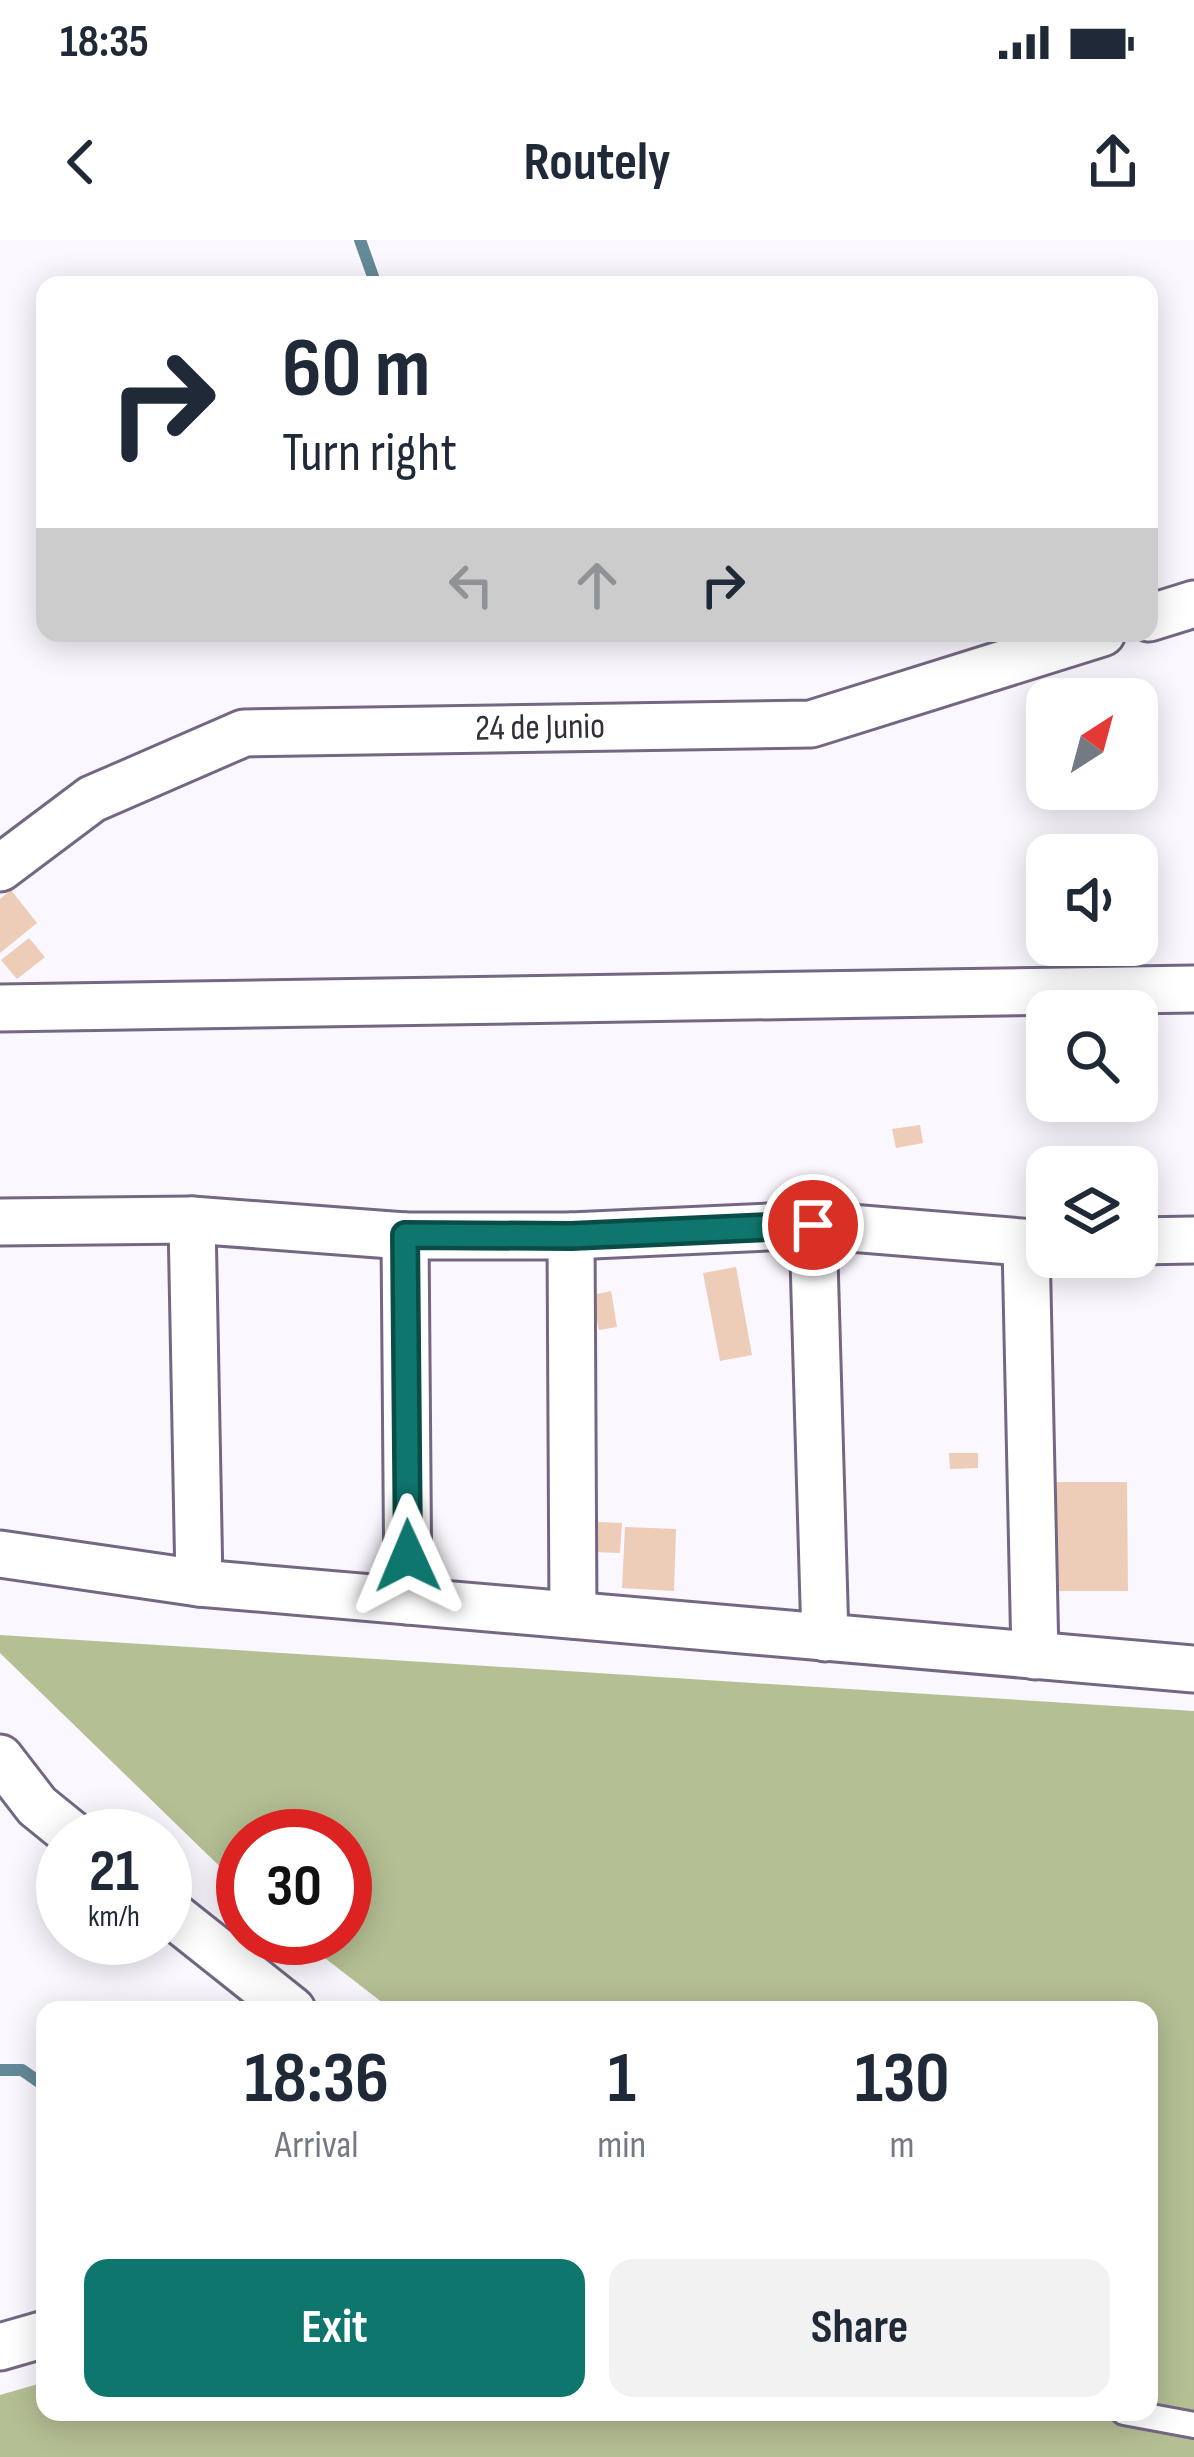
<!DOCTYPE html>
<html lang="en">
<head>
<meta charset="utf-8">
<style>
	:root { --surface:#fff; --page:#f2f2f3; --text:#1f2937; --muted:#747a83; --accent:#0f766e }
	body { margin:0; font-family:"Sofia Sans Condensed",sans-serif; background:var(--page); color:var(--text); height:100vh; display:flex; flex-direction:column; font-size:45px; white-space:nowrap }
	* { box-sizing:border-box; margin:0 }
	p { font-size:39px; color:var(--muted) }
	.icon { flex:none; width:66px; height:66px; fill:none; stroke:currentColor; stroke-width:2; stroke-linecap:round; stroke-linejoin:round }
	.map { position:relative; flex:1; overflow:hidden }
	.drawer { position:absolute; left:36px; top:1761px; width:1122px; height:420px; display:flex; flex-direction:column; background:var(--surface); border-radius:24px; box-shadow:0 6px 30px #0003 }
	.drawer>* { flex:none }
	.guide { position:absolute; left:36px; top:36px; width:1122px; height:366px; border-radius:24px; box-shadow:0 6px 30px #0003; background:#fff; color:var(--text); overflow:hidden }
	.needle { width:78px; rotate:36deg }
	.tools { position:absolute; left:1026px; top:438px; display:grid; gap:24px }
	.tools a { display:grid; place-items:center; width:132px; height:132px; border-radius:24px; background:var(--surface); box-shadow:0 6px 30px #0003; font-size:60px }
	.speed { position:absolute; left:36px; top:1569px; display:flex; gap:24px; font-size:60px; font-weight:700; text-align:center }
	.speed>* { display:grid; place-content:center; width:156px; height:156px; border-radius:50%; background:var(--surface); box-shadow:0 6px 30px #0003; line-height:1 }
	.speed small { font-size:30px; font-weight:400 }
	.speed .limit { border:18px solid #d22; background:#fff; color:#111 }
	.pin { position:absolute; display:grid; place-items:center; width:102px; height:102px; color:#fff; margin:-51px; border:6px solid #fff; border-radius:50%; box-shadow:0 3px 12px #0007 }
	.me { position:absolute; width:132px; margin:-66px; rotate:359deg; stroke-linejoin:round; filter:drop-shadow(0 0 9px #0008) }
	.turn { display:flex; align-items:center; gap:42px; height:252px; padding:0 48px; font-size:54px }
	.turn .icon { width:156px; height:156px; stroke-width:2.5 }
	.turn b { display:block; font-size:84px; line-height:102px }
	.lanes { display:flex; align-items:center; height:114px; padding:0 48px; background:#0003; justify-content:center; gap:60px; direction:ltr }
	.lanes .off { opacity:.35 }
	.eta { display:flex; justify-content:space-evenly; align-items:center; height:204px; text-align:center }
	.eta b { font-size:72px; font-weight:700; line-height:84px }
	.primary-button { display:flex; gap:24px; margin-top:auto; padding:24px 48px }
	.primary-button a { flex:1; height:138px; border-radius:24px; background:var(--accent); color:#fff; font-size:48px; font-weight:700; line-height:138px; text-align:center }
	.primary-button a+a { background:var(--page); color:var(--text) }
	.status { display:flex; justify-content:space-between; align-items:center; height:84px; padding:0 60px; background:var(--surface); direction:ltr }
	.status svg { height:33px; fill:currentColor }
	header { display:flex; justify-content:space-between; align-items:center; height:156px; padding:0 48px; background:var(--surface); font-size:54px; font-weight:700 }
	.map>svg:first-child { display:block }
</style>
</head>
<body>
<div class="status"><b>18:35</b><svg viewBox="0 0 49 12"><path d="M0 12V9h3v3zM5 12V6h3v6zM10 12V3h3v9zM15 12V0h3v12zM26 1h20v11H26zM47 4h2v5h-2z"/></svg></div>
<header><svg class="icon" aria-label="back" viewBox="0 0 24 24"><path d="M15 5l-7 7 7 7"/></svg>Routely<svg class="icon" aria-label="share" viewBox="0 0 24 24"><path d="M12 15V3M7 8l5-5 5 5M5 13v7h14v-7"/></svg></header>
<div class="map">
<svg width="1194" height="2217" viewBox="0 0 1194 2217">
	<rect width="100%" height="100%" fill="#faf7fe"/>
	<polygon fill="#b5bf94" points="0,1395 1194,1471 1194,2217 0,2217 0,2155 45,2142 45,2172 1149,2172 1149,1770 392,1770 299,1698 345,1698 345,1596 243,1596 243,1649 0,1413"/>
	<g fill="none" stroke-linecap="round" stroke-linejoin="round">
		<g stroke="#658a97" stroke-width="12">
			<polyline points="360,0 376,45"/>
			<polyline points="0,1830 22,1830 45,1846"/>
		</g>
	</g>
	<g fill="#edccb8">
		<polygon points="11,650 37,683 0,713 0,659"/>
		<polygon points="29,698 45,717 17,739 1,720"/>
		<polygon points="920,885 923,903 896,908 892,889"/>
		<polygon points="736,1027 752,1115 720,1121 703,1033"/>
		<polygon points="611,1051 617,1087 599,1090 592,1055"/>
		<polygon points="949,1213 978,1213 978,1228 950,1229"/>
		<polygon points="1041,1242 1127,1242 1128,1351 1041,1351"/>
		<polygon points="596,1282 622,1283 620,1313 595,1312"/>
		<polygon points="625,1287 676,1289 674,1351 622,1348"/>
	</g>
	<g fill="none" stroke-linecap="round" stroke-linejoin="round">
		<g stroke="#746783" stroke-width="30">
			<polyline id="service" points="1124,2172 1194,2185"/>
		</g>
		<g stroke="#746783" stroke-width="51">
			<g id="minor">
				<polyline points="1149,378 1194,364"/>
				<polyline points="0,628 92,559 244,493 811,484 1102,393"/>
				<polyline points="0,768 1194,749"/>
				<polyline points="192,980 199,1343"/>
				<polyline points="0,982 192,980 405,996 571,996 813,985 1047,1004"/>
				<polyline points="813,985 825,1398"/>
				<polyline points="405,996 408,1361"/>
				<polyline points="571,996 573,1375"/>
				<polyline points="1137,1001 1194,1000"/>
				<polyline points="1026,1004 1035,1416"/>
				<polyline points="0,1314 199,1343 1194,1429"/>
				<polyline points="0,1518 37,1566 74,1596"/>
				<polyline points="165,1669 292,1770"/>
				<polyline points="0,2107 45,2094"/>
			</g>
		</g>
		<use href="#service" stroke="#fff" stroke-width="24"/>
		<use href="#minor" stroke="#fff" stroke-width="45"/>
	</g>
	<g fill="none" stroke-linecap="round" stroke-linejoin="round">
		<g stroke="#0a4d48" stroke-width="30">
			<polyline id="route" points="408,1316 405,995 571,996 813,985"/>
		</g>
		<use href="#route" stroke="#0f766e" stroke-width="21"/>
	</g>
	<g text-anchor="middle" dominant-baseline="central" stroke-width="10" stroke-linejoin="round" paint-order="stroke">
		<g font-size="36" fill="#332e3a" stroke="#fff">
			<text transform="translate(540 488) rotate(-1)">24 de Junio</text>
		</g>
	</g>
</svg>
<div class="tools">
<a><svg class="needle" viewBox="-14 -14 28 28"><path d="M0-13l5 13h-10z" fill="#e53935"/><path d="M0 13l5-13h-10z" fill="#747a83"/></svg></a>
<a><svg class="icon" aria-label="sound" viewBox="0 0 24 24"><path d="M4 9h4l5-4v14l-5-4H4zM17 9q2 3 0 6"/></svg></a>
<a><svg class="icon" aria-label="search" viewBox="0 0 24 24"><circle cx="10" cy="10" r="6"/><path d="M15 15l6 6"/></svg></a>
<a><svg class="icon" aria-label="layers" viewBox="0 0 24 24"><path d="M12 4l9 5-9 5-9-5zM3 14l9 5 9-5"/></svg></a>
</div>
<div class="speed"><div>21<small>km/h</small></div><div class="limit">30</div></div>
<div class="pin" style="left:813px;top:985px;background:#d93025"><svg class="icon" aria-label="arrive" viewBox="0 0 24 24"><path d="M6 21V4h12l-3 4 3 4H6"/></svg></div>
<svg class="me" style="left:408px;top:1316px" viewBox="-20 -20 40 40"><path d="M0-17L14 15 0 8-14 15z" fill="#0f766e" stroke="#fff" stroke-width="4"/></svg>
<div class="guide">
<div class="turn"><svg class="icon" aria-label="right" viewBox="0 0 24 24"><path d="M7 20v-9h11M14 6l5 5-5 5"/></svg><div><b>60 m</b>Turn right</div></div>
<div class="lanes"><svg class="icon off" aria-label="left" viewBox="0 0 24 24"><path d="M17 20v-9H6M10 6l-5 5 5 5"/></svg><svg class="icon off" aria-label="ahead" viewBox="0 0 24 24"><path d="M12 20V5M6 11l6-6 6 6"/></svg><svg class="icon" aria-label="right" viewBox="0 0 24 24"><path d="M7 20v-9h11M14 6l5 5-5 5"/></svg></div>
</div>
<section class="drawer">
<div class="eta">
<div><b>18:36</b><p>Arrival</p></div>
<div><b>1</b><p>min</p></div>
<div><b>130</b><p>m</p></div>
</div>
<div class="primary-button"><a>Exit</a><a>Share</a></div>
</section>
</div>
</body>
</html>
